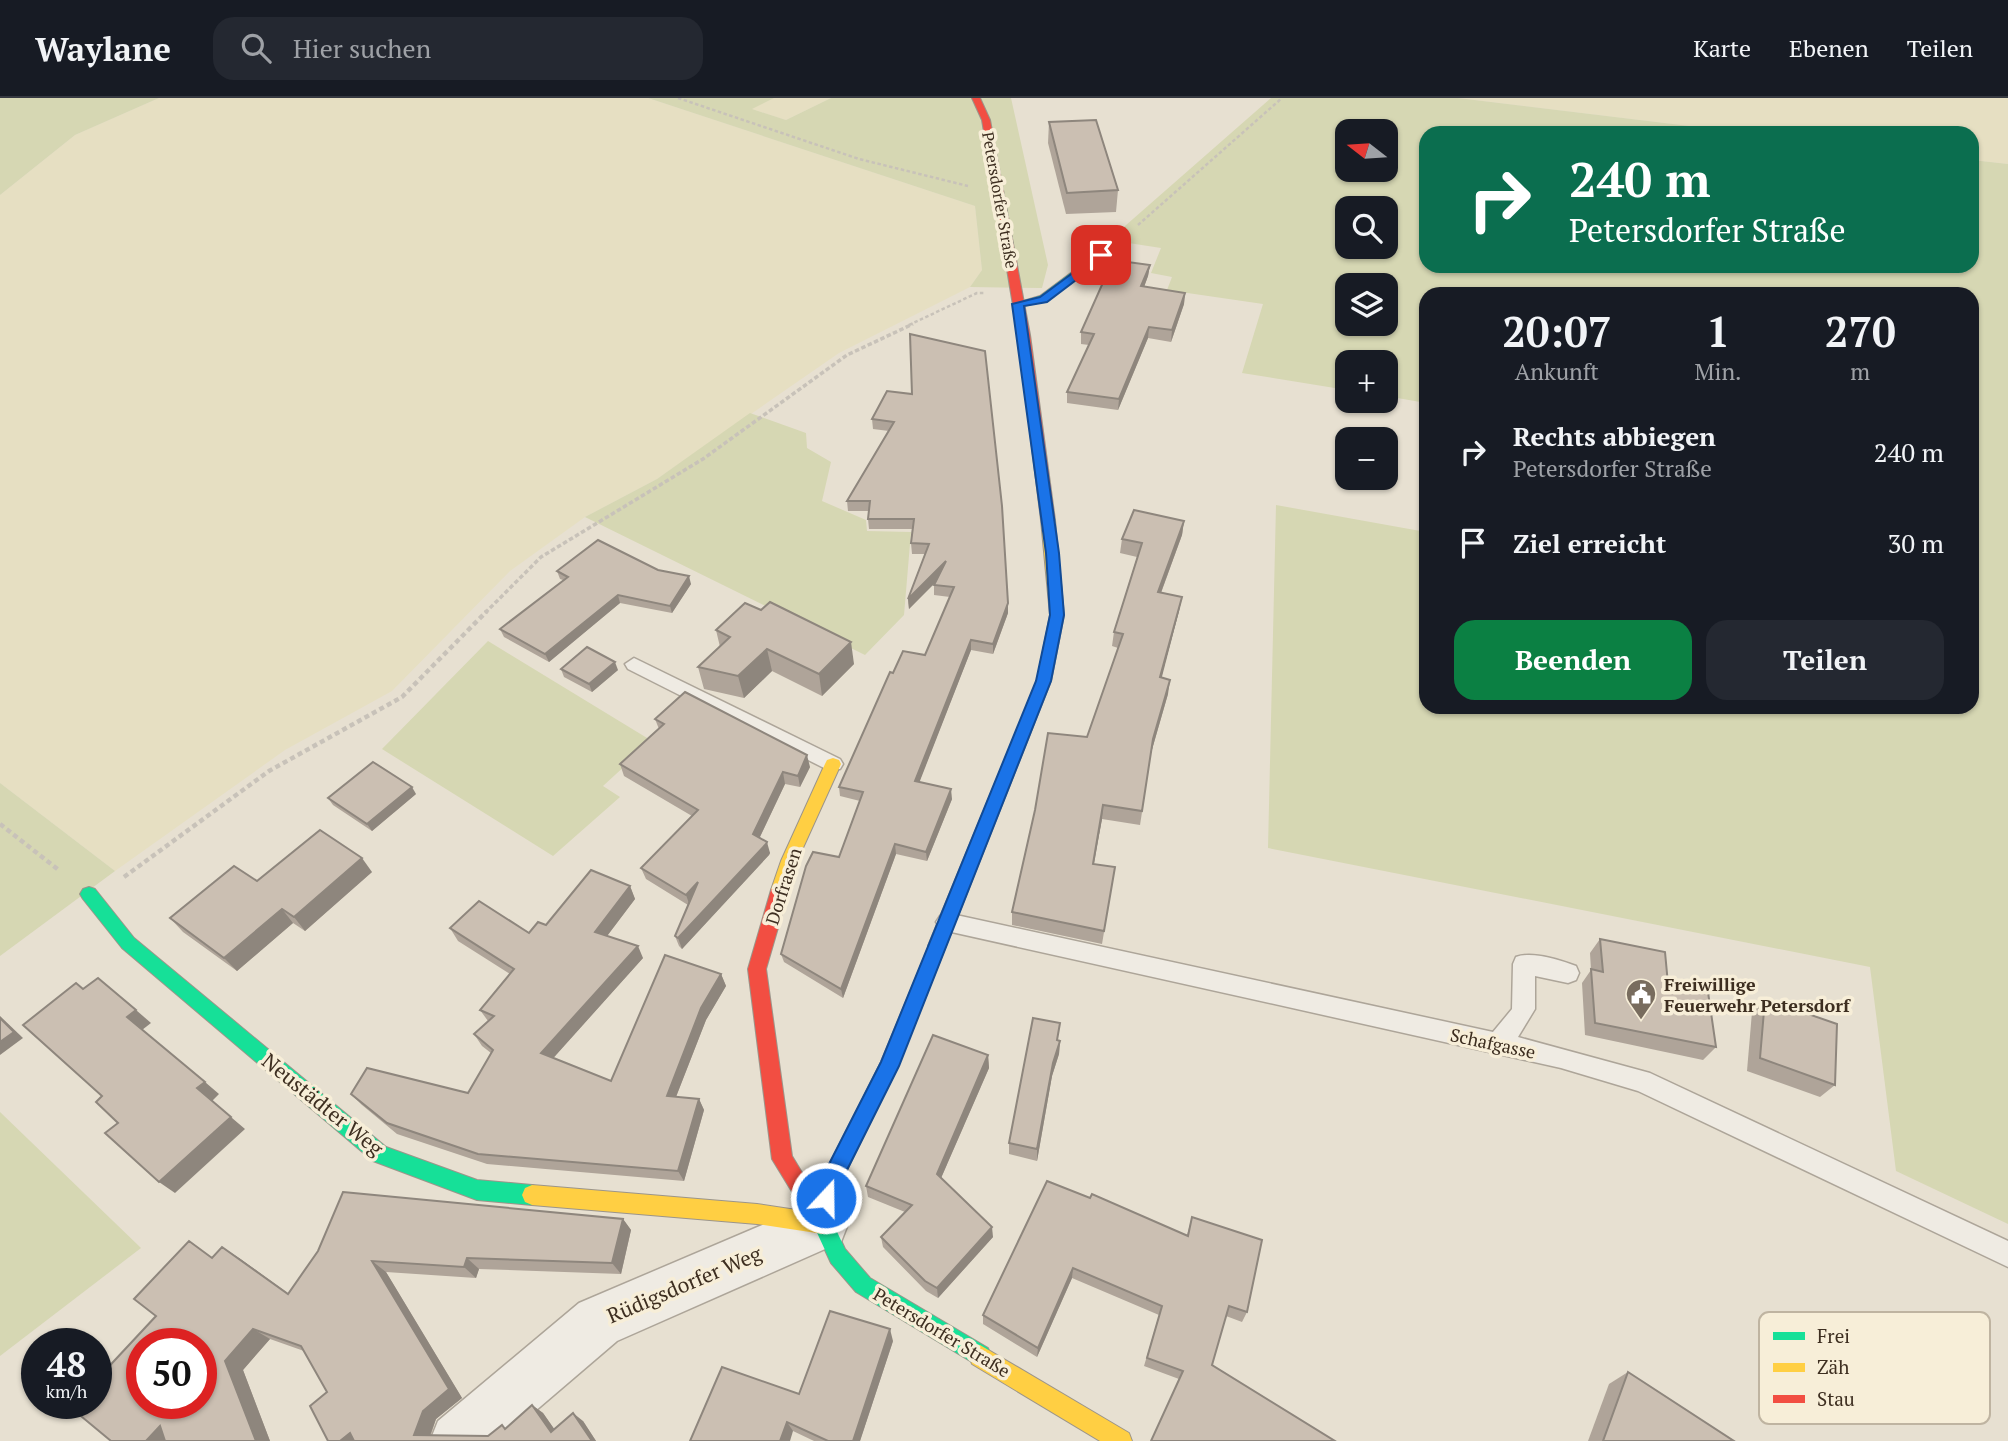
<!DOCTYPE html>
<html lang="de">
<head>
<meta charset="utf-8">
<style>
	:root { --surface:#171b24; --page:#242831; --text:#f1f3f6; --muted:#9ea1a6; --line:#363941; --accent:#0b8043 }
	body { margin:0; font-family:"PT Serif",serif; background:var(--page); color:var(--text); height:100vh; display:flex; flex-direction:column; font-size:26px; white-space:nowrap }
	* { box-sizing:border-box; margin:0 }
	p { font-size:23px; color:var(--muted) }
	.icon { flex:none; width:38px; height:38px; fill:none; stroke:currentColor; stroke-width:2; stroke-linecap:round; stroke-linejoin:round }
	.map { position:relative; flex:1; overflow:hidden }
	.details { position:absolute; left:1419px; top:189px; width:560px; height:427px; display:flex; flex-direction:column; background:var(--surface); border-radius:21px; box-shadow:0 2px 5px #0004 }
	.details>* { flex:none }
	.guide { position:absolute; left:1419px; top:28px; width:560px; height:147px; border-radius:21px; box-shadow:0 2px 5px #0004; background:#0b6e4f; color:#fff; overflow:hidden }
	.needle { width:46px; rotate:287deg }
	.fabs { position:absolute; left:1335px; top:21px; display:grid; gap:14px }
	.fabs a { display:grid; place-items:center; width:63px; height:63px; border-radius:14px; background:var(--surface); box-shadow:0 2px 5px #0004; font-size:35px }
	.speed { position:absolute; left:21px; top:1230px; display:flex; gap:14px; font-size:35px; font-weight:700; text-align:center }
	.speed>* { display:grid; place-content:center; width:91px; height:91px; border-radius:50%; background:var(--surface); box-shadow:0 2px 5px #0004; line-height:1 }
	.speed small { font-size:18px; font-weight:400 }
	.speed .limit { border:10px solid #d22; background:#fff; color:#111 }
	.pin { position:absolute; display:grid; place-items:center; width:60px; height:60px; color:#fff; margin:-30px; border-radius:14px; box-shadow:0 4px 10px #0006 }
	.me { position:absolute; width:77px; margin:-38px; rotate:21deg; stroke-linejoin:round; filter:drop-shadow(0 0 5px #0008) }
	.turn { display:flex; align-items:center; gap:24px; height:147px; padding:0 35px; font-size:32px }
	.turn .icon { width:91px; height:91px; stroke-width:2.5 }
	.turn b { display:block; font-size:49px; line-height:60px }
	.eta { display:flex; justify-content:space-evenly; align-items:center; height:119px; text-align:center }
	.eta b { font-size:42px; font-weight:600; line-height:49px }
	.button { display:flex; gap:14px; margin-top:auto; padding:14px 35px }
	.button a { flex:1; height:80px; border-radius:21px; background:var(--accent); color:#fff; font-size:28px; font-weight:600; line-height:80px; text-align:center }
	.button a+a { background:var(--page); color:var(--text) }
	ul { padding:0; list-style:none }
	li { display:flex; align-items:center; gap:21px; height:91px; padding:0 35px }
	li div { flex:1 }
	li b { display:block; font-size:26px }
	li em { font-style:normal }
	header { display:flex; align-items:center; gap:42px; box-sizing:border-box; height:98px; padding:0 35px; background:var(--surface); border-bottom:2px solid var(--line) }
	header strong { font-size:33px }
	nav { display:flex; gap:38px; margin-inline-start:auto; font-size:24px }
	.search { width:490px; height:63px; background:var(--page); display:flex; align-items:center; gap:18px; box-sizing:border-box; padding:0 24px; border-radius:21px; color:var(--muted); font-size:26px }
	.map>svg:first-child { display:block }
</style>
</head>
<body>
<header>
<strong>Waylane</strong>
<div class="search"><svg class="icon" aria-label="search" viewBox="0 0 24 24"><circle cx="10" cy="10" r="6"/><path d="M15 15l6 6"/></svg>Hier suchen</div>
<nav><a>Karte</a><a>Ebenen</a><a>Teilen</a></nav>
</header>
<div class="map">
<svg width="2008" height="1343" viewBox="0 0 2008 1343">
	<rect width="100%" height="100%" fill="#e7e0d1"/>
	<g fill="#e6dfc2">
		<polygon points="159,0 648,0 975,108 982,172 970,189 839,255 657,381 585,419 510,473 392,593 285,652 115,773 0,685 0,97 75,37"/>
		<polygon points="774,0 831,0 786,22 751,11"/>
		<polygon points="1458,0 2008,0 2008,66 1972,62 1972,35 1747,35"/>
	</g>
	<g fill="#d6d7b3" fill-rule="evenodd">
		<polygon points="0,0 159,0 75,37 0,97"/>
		<polygon points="648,0 774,0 752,11 786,22 831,0 1011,0 1048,167 1042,190 970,189 982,172 975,108"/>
		<path d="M1271,0h187l289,35h-321v133h546v-106l36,4v1060l-112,-53 -26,-204 -602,-119 8,-343 150,27v175h546v-413h-546v109l-40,-7v-34h-38l-1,28 -105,-17 21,-69 -96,-14 5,-13 -21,-4 10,-25 -52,-8zM1348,33h38v39h-38zM1348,110h38v39h-38zM1348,187h38v39h-38z"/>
		<polygon points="750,315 806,335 807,350 831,364 822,403 866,422 867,433 911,434 904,517 865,557 585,419 657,381"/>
		<polygon points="488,543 652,643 603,688 620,699 553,758 382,651"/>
		<polygon points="0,685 115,773 0,858"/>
		<polygon points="0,1014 141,1150 0,1258"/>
	</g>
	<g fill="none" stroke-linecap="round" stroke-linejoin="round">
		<g stroke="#ada599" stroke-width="3">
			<g id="lane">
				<polygon points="634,560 840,661 843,666 840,671 826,671 628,571 625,566"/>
				<path d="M947,815l546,119 19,-23 1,-45 3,-7c16,-6 44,3 60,9l3,7 -3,7 -8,3 -33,-7v33l-17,28 132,36 358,168v26l-370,-176 -77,-23 -614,-137 -7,-3 -4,-6 4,-6z"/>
			</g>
		</g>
		<g stroke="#ada599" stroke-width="3">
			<polygon id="street" points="823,1101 841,1108 848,1126 841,1144 617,1243 500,1343 430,1343 438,1323 579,1205"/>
		</g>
		<g stroke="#9c958a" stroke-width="2">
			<g id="fast">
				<polygon points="1115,142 1124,144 1047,203 1018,209 1013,206 1040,198"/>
				<polygon points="89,789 95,791 134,840 386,1049 477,1082 532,1087 539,1090 542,1097 539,1104 532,1107 477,1102 373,1063 122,850 83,801 80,796 83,791"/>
				<polygon points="937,840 943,843 946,848 898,968 843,1080 836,1100 833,1125 845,1151 870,1180 988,1250 991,1258 988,1266 980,1269 856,1194 831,1165 813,1126 816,1100 824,1077 881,964 931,843"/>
			</g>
		</g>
		<g stroke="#9c958a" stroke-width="2">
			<g id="slow">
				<polygon points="1048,418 1055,422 1064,517 1051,583 946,848 943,853 937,856 931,853 928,848 1037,583 1050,517 1041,422"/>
				<polygon points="833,660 839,662 841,666 797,763 786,797 780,799 774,797 771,792 781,763 825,666 827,662"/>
				<polygon points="532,1087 757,1106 823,1116 830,1119 833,1126 830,1133 823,1136 757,1126 532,1107 525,1104 522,1097 525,1090"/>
				<polygon points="980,1247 1129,1335 1132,1343 1100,1343 972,1266 969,1258 972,1250"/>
			</g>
		</g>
		<g stroke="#9c958a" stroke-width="2">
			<g id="jam">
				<polygon points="972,0 980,0 990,22 1030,237 1055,422 1048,426 1041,422 1018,237 982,22"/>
				<polygon points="780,785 786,787 789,792 766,871 792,1058 833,1126 830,1133 823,1136 816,1133 772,1061 748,871 771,792 774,787"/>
			</g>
		</g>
		<g stroke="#c8c2b9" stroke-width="2.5" stroke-dasharray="3.5 2.5" stroke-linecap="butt">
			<polyline points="678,0 859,61 968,88"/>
			<polyline points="1138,127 1282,0"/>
			<polyline points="909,227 977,195 985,195"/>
		</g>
		<polyline stroke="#c8c2b9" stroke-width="3.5" stroke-dasharray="4.5 2.5" stroke-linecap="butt" points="485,515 541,459 703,361 847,257 913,226"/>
		<g stroke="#c8c2b9" stroke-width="4.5" stroke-dasharray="5 3.5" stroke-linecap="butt">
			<polyline points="0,726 60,773"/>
			<polyline points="124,779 269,673 402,599 487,513"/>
		</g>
		<use href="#lane" fill="#efebe3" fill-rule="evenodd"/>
		<use href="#street" fill="#efebe3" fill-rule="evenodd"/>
		<use href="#fast" fill="#16e098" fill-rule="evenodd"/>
		<use href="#slow" fill="#ffcf43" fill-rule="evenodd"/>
		<use href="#jam" fill="#f24e42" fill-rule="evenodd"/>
	</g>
	<g fill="#afa499">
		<polygon points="1049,24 1118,92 1116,114 1066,116 1048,45"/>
		<polygon points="1150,167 1148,178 1144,189 1185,195 1184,206 1171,244 1148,240 1118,312 1067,305 1067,294 1089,247 1081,246 1081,234"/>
		<polygon points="887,293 1008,505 1008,515 993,556 971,552 919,684 952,701 927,763 896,756 843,900 784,864 781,856 839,759 860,703 840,698 839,689 893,575 925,557 950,499 934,497 934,487 935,484 909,511 908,501 925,456 912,456 911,445 912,431 869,431 868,421 869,413 848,413 847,403 889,333 873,331 872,321"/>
		<polygon points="1184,423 1182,437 1161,495 1182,499 1179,513 1161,580 1168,596 1151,655 1140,727 1102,721 1094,766 1115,769 1102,846 1012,827 1012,814 1087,639 1118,550 1112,548 1114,534 1137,459 1120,455 1122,441"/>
		<polygon points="658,472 691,486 672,515 620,505 549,564 504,539 500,531 563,482 560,481 557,473"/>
		<polygon points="716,532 854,566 822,598 772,573 744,600 704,591 698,569 720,549"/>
		<polygon points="561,571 618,572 592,594 564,579"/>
		<polygon points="655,621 810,669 800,689 785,686 760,739 770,755 769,757 682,851 679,848 675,838 688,807 646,781 641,770 692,718 624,678 620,666 659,631"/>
		<polygon points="416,696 372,733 333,707 328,700"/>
		<polygon points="372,774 305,833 293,825 237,873 183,834 170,820 257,783"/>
		<polygon points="630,788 635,801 607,838 643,860 553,960 611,983 721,876 726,888 706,922 676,999 699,1001 704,1012 684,1083 487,1066 397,1036 362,1007 351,996 468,995 491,955 482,948 474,936 488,923 480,912 510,876 458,843 450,830 529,835"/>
		<polygon points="1600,841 1668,886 1716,949 1703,962 1585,937 1582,885 1591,872 1590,855"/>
		<polygon points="1765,901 1835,987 1820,999 1747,973 1752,914"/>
		<polygon points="1058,942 1060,943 1059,956 1052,978 1037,1063 1009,1056 1009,1045"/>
		<polygon points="988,957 989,970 941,1080 993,1139 938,1200 926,1193 883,1149 881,1139 905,1114 868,1099 866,1088"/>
		<polygon points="1047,1083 1187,1137 1192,1119 1247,1214 1242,1224 1226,1218 1154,1339 1179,1281 1144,1268 1159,1217 1072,1180 1037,1259 983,1226 983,1217"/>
		<polygon points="623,1121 631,1132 621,1176 479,1171 476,1180 386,1174 462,1300 436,1321 431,1337 488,1338 506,1330 532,1307 543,1315 554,1331 583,1323 596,1343 328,1343 327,1294 304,1253 270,1241 243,1272 270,1343 111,1343 106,1281 156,1218 213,1159 239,1160 288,1196 318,1153"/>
		<polygon points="893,1243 860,1343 814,1343 793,1333 690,1343 799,1296"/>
		<polygon points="1628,1274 1734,1343 1588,1343 1609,1286"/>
	</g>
	<g fill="#8e867d">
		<polygon points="1150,167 1148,178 1140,200 1141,188"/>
		<polygon points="1185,195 1184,206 1171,244 1172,232"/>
		<polygon points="1149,229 1148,240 1118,312 1119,301"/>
		<polygon points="1184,423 1182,437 1156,508 1158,494"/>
		<polygon points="946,463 947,473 909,511 908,501"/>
		<polygon points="689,478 691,486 672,515 670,508"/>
		<polygon points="618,497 620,505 549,564 545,556"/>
		<polygon points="1182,499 1179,513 1158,594 1160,579"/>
		<polygon points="1008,505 1008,515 993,556 993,546"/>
		<polygon points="971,542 971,552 916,693 915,683"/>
		<polygon points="851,544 854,566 822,598 819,576"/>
		<polygon points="767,551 772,573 744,600 738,578"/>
		<polygon points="615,564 618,572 592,594 589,586"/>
		<polygon points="1170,582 1168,596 1151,655 1140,727 1153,641"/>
		<polygon points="807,657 810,669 800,689 798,678"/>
		<polygon points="783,674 785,686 756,747 753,736"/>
		<polygon points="412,689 416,696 372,733 367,726"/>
		<polygon points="951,691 952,701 927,763 926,754"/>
		<polygon points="1103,707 1102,721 1091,779 1093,766"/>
		<polygon points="767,744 770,755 769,757 682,851 678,840"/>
		<polygon points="895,746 896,756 843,900 841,891"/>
		<polygon points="362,760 372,774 305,833 294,819"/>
		<polygon points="698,784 690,808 686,797"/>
		<polygon points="630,788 635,801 601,846 595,834"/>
		<polygon points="282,811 293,825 237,873 224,860"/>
		<polygon points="638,848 643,860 548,966 541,955"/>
		<polygon points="721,876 726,888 706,922 672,1009 667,998 701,910"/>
		<polygon points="136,912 151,925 142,932 127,919"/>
		<polygon points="0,918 23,940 0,957"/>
		<polygon points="1060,943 1059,956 1052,978 1037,1063 1037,1051 1053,965"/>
		<polygon points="988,957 989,970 938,1087 937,1076"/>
		<polygon points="205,984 219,996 212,1003 245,1031 175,1095 159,1084 197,990"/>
		<polygon points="699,1001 704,1012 684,1083 678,1073"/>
		<polygon points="623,1121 631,1132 621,1176 612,1165"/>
		<polygon points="992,1129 993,1139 938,1200 937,1190"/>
		<polygon points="222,1149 239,1160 304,1207 288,1196"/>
		<polygon points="467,1160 479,1171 476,1180 464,1169"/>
		<polygon points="372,1163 386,1174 462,1300 436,1321 428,1343 414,1337"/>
		<polygon points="1073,1170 1072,1180 1037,1259 1038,1250"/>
		<polygon points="253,1231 270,1241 243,1272 270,1343 256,1343 225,1263"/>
		<polygon points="890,1231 893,1243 860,1343 853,1343"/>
		<polygon points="532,1307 543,1315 562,1342 551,1334"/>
		<polygon points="573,1315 583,1323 596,1343 592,1343"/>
		<polygon points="787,1324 793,1333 790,1343 780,1343"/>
		<polygon points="160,1328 173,1343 146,1343"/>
		<polygon points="350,1335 365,1343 340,1343"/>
	</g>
	<g fill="#cbbfb2" stroke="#8e867d" stroke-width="2" fill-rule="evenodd">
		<polygon points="1096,22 1118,92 1067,95 1049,24"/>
		<polygon points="1113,162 1150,167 1141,188 1185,195 1172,232 1149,229 1119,301 1067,294 1094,236 1081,234"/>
		<polygon points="910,236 985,253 1002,408 1008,505 993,546 971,542 915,683 951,691 926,754 895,746 841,891 781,856 806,768 813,754 839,759 863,694 839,689 890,574 893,575 903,553 925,557 954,489 934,487 946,463 908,501 929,446 911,445 914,421 868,421 870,403 847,403 894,324 872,321 887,293 912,296"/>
		<polygon points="1134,412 1184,423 1158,494 1182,499 1160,579 1170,582 1153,641 1142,713 1103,707 1093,766 1115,769 1104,833 1012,814 1035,712 1048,635 1087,639 1123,536 1114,534 1142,445 1122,441"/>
		<polygon points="598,442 658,472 689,478 670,508 618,497 545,556 500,531 568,479 557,473"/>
		<polygon points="770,504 851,544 819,576 767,551 738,578 698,569 730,539 716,532 745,505 761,512"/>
		<polygon points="587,549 615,564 589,586 561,571"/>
		<polygon points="685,594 807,657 798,678 783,674 753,736 767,744 766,746 678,840 675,838 698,784 686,797 641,770 698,712 620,666 664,626 655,621"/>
		<polygon points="373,664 412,689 367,726 328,700"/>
		<polygon points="320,732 362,760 294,819 282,811 224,860 170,820 234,768 257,783"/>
		<polygon points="591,772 630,788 595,834 638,848 541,955 611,983 665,857 721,876 701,910 667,998 699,1001 678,1073 478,1056 387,1025 351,996 367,970 468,995 493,952 474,936 494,918 480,912 514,871 450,830 479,803 529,835 538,824 546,827"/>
		<polygon points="1600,841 1665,854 1668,886 1708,894 1716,949 1595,925 1591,871 1603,874"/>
		<polygon points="98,880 136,912 127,919 205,984 197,990 231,1019 159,1084 105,1035 118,1025 96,1004 102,998 23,927 76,885 83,891"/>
		<polygon points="1765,901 1837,926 1835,987 1760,960"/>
		<polygon points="0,920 14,934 0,944"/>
		<polygon points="1033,920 1060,925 1057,942 1060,943 1053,965 1037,1051 1009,1045"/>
		<polygon points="933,937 988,957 937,1076 992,1129 937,1190 925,1183 881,1139 912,1107 866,1088"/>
		<polygon points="1047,1083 1090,1100 1092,1096 1188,1138 1192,1119 1262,1142 1247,1214 1229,1208 1212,1267 1335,1343 1151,1343 1183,1273 1147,1260 1162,1208 1073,1170 1038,1250 983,1217"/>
		<path d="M343,1094l280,27 -11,44 -145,-5 -3,9 -92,-6 77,128 -26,22 -9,24 74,1 14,-11 3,4 27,-24 19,27 22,-19 19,28h-238l-4,-8 -10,8h-12l-18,-35 17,-14 -26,-46 -48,-17 -28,32 31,80h-91l-5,-15 -14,15h-35l-35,-29 8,-8h12v-14l10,-11 -5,-4 55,-59 -22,-17 55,-58 23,17 10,-11 66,47 30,-43zM142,1246h59v60h-59z"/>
		<polygon points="830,1213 890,1231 853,1343 828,1343 787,1324 780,1343 690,1343 722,1269 799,1296"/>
		<polygon points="1628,1274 1734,1343 1603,1343"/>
	</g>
	<polygon fill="#1a73e8" stroke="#114b97" stroke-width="2" points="1101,154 1107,157 1105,160 1047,204 1024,208 1059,455 1064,517 1051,583 899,968 843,1080 834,1107 826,1110 819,1107 816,1100 827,1070 881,964 1036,583 1050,517 1046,455 1012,206 1040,199"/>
	<defs>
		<g id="civic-pin" transform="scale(1.575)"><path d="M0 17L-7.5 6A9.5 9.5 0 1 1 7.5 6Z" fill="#786c5e" stroke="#f7eed8"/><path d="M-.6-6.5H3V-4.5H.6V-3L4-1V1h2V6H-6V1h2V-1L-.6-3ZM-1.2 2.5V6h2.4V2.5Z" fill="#fff"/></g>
	</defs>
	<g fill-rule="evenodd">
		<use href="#civic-pin" x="1641" y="896"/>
	</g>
	<g text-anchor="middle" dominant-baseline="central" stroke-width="7" stroke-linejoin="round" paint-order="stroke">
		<g font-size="16" fill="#3d2e20" stroke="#f7eed8">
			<text transform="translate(1000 102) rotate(80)">Petersdorfer Straße</text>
		</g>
		<g font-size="18" fill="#3d2e20" stroke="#f7eed8">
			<text transform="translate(783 788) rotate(-72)">Dorfrasen</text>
			<text transform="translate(1493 945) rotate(12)">Schafgasse</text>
			<text transform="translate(942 1234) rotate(31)">Petersdorfer Straße</text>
		</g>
		<g font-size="18" font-weight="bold" fill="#3d2e20" stroke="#f7eed8" text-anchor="start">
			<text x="1664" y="886">Freiwillige<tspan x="1664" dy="21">Feuerwehr Petersdorf</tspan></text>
		</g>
		<g font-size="21" fill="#3d2e20" stroke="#f7eed8">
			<text transform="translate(323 1006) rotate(39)">Neustädter Weg</text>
			<text transform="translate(684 1186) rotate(-23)">Rüdigsdorfer Weg</text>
		</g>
	</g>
	<rect x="1759" y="1214" width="231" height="112" rx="10" fill="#f7eed8" stroke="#bfb4a1" stroke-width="2"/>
	<rect x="1773" y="1234" width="32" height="8" fill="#16e098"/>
	<rect x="1773" y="1265" width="32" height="9" fill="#ffcf43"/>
	<rect x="1773" y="1297" width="32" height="8" fill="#f24e42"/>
	<g font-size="19" fill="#3d2e20">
		<text x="1817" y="1245">Frei</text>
		<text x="1817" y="1276">Zäh</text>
		<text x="1817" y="1308">Stau</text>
	</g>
</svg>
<div class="fabs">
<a><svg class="needle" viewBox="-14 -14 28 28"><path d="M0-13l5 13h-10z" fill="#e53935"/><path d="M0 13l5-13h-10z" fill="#9ea1a6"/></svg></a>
<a><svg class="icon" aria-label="search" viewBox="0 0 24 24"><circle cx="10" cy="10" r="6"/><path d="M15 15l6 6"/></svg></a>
<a><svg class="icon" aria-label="layers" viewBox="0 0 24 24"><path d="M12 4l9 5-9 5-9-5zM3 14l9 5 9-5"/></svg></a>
<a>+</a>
<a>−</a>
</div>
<div class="speed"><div>48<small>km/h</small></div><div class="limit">50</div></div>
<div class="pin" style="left:1101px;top:157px;background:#d93025"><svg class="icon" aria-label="arrive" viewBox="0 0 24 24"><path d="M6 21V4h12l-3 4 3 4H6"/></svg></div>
<svg class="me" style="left:826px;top:1100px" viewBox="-20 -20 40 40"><circle r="17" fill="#1a73e8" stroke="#fff" stroke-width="3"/><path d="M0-11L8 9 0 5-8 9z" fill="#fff"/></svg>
<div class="guide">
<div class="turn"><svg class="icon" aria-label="right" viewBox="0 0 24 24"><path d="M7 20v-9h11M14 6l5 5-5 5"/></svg><div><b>240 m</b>Petersdorfer Straße</div></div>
</div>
<section class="details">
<div class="eta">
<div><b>20:07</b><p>Ankunft</p></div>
<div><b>1</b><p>Min.</p></div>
<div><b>270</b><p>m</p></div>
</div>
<ul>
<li><svg class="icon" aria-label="right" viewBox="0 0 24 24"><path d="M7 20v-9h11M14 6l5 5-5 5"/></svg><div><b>Rechts abbiegen</b><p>Petersdorfer Straße</p></div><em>240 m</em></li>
<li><svg class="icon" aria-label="arrive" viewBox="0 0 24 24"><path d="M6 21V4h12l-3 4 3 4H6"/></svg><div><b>Ziel erreicht</b></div><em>30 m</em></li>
</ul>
<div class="button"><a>Beenden</a><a>Teilen</a></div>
</section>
</div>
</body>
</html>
